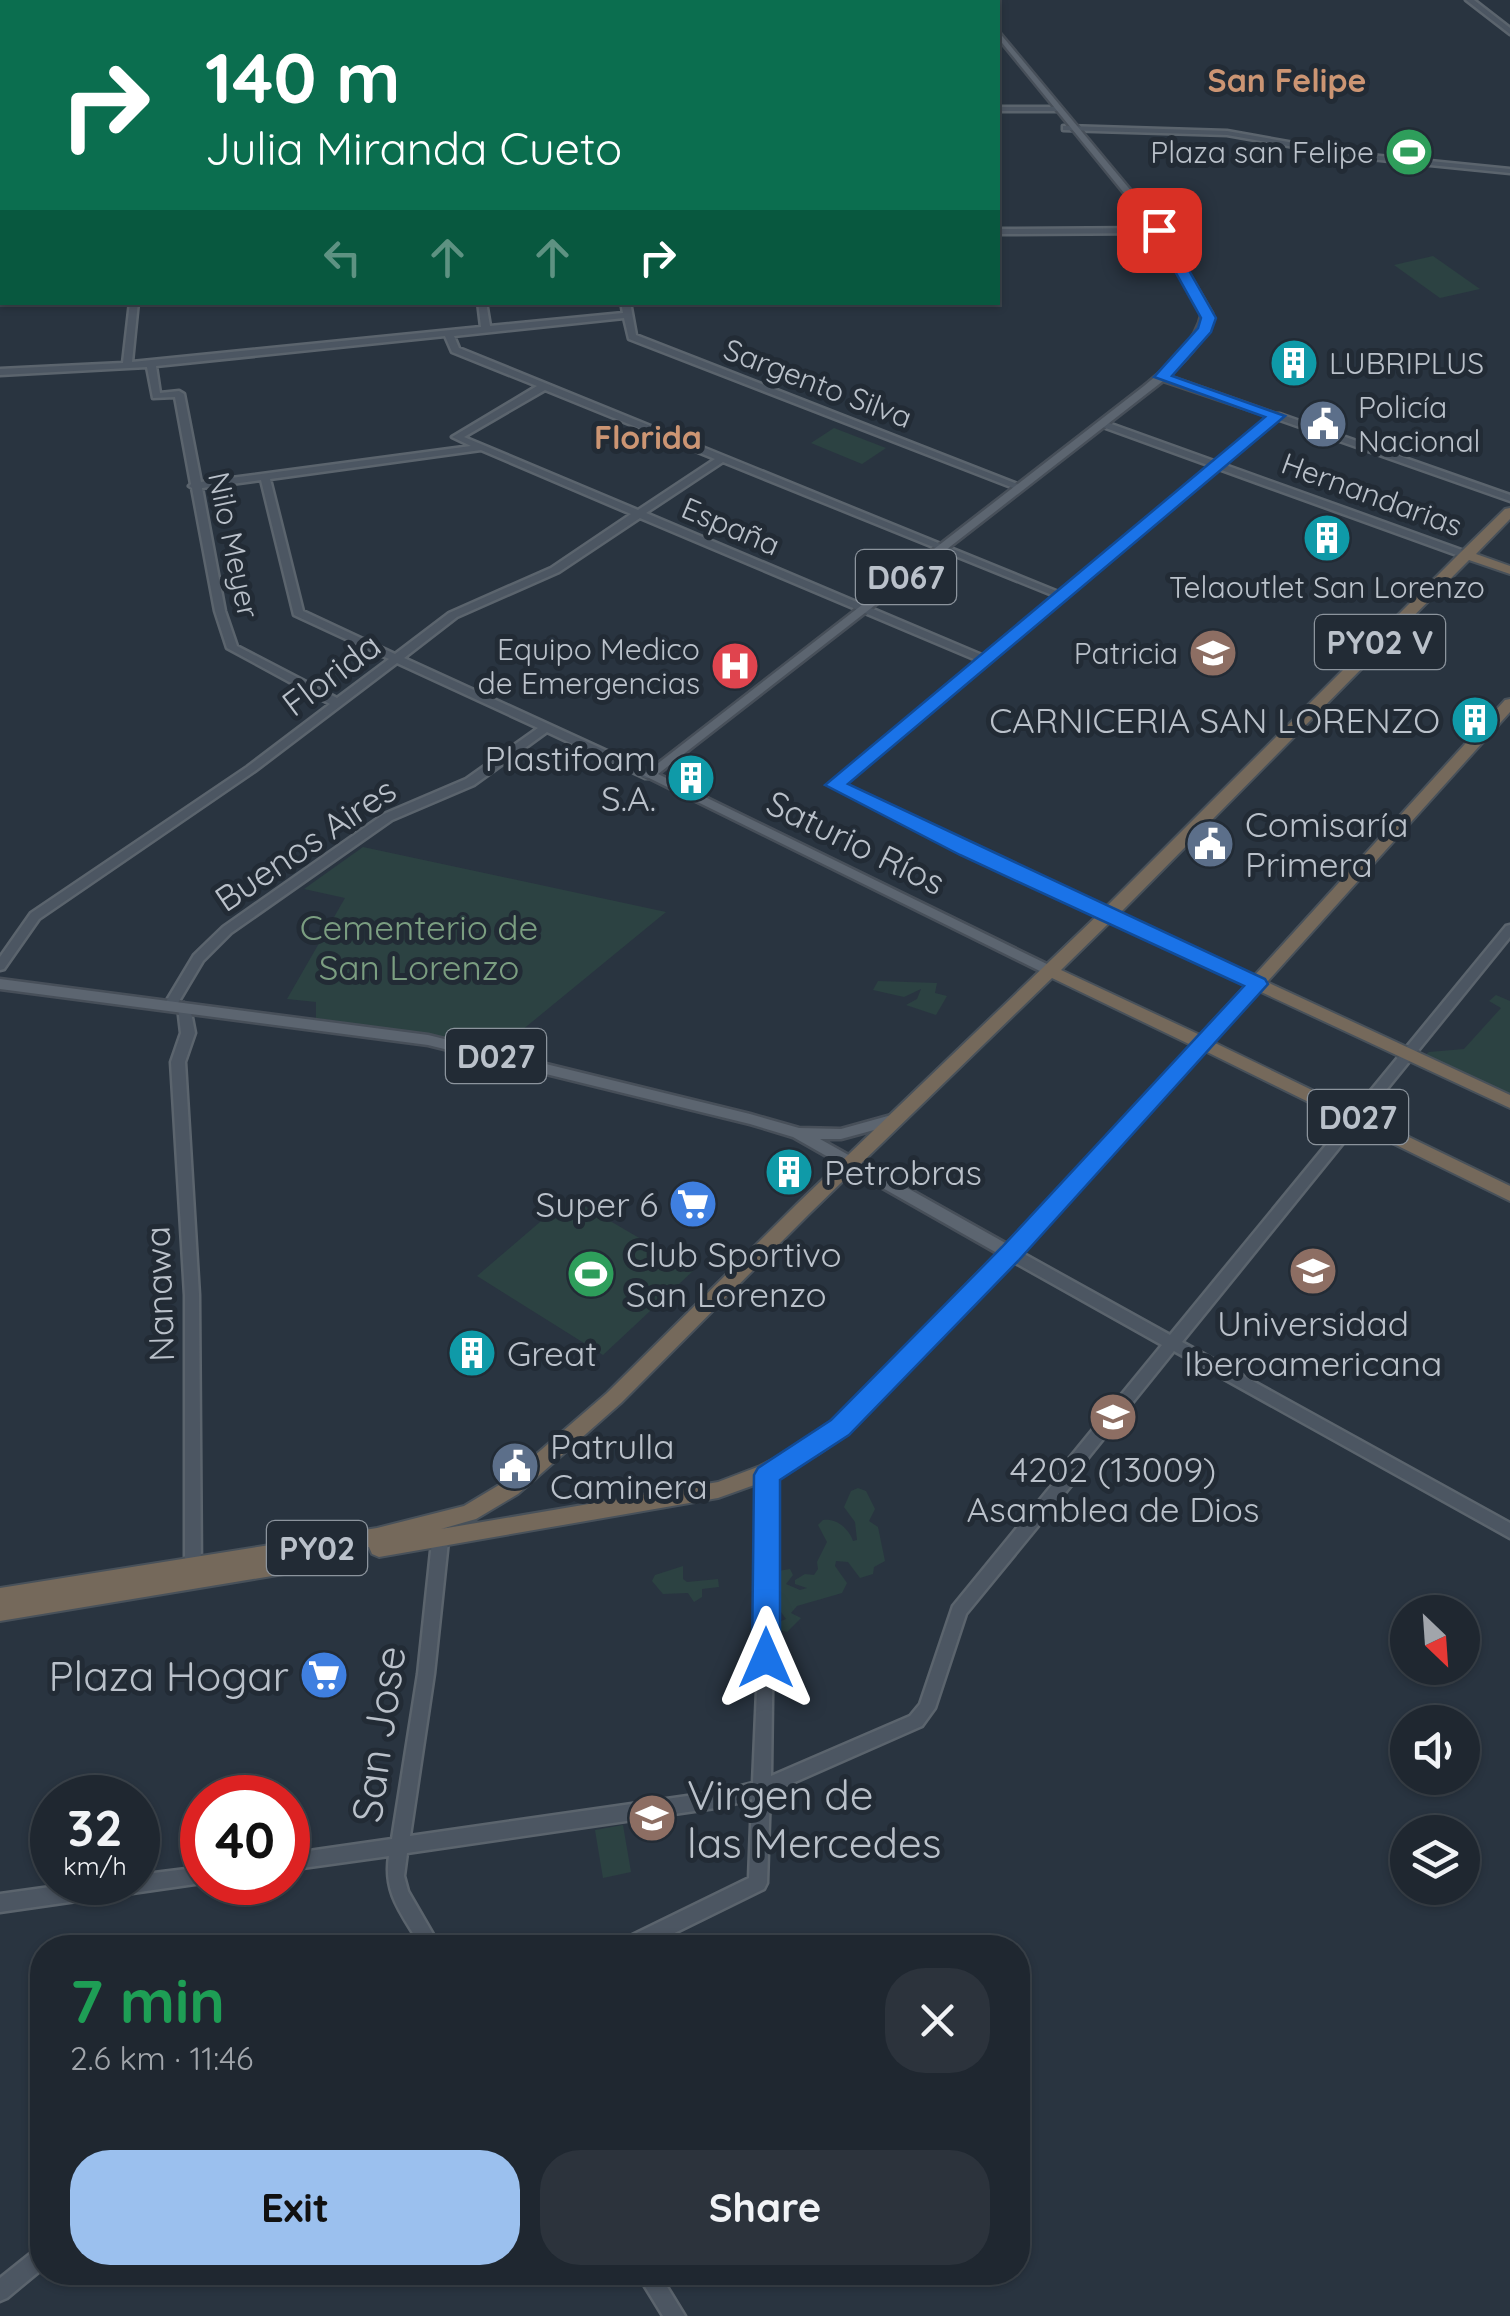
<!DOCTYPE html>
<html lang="en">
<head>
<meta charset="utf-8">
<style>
	:root { --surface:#1f2730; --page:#2c333c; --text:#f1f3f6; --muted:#a1a5ab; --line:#3c444c; --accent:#9bc0ee }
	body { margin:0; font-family:Quicksand,sans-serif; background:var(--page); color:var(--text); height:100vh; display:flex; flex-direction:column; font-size:38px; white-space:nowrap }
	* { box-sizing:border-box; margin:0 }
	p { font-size:32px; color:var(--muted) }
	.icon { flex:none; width:55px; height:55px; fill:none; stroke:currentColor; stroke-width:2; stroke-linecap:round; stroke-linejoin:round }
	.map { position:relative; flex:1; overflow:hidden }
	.drawer { position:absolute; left:30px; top:1935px; width:1000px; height:350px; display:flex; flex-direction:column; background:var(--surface); border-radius:40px; box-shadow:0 2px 8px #0004,0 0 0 2px var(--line) }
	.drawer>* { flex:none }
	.hud { position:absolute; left:0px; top:0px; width:1000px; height:305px; box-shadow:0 2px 8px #0004,0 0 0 2px var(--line); background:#0b6e4f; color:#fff; overflow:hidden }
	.needle { width:65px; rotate:155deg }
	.tools { position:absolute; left:1390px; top:1595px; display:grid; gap:20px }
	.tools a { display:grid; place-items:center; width:90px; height:90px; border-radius:50%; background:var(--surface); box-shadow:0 2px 8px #0004,0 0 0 2px var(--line); font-size:50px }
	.speed { position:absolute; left:30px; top:1775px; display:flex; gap:20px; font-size:50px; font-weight:700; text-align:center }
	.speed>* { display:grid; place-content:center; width:130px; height:130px; border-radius:50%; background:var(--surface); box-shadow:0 2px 8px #0004,0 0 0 2px var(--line); line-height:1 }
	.speed small { font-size:25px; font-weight:400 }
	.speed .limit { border:15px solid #d22; background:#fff; color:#111 }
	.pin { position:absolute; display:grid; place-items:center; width:85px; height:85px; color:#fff; margin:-42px; border-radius:20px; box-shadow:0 5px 15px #0006 }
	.me { position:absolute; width:110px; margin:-55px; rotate:0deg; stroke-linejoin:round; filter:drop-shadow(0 0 8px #0008) }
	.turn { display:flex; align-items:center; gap:35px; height:210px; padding:0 40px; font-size:45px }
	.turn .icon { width:130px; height:130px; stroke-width:2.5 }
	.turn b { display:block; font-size:70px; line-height:85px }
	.lanes { display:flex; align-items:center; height:95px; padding:0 40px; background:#0003; justify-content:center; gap:50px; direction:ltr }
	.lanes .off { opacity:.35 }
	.round { display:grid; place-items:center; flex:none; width:105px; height:105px; border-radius:40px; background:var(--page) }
	.head { display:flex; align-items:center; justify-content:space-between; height:170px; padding:0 40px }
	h1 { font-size:60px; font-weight:700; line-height:75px; color:#1e9e55 }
	.button { display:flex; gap:20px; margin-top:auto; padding:20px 40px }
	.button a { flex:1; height:115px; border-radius:40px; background:var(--accent); color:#111; font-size:40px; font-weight:700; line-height:115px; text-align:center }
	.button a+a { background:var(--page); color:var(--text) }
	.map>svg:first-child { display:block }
</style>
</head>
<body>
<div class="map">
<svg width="1510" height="2316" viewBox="0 0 1510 2316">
	<rect width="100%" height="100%" fill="#293440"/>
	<g fill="#2c4242">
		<polygon points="1433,256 1480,289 1440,298 1394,265"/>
		<polygon points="834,428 886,448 862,464 811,443"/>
		<polygon points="363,847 666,912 499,1049 432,1035 316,1018 316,1002 287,999 345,898 304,889"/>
		<polygon points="878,981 937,983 935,993 947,996 936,1015 906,1005 917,999 921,989 904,997 873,990"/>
		<polygon points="1496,995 1510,1001 1510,1098 1423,1057 1429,1052 1464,1049 1501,1008 1489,1001"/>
		<polygon points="569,1197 694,1270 603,1355 477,1276"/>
		<path d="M858,1488l8,3 9,18 -6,12 9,6 7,34 -11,6 -1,7 -13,4 -12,-16 -12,-1 -1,5 12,17 -5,10 -45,13 -6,7 10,5 -14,14 -8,-2v-8l7,-3c-17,-23 -8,-21 -8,-48l12,-2 3,6 -7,9 14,6 7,-2 -12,-4v-4l10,-6 9,1 4,-6 -1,-7 10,-20 -9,-17 5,-5c14,-2 26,9 30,21l4,-1 -2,-18 -11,-15 7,-16z"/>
		<polygon points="683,1566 683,1579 687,1582 718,1579 719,1587 702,1589 702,1597 694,1602 688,1593 663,1594 652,1581 655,1575"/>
		<polygon points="623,1825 631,1872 603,1878 595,1830"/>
	</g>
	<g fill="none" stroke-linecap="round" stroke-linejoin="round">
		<g stroke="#5b646d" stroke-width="5">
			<g id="secondary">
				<polygon points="20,0 28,0 26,2 20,2"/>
				<polygon points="880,0 888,0 889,2 882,2"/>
				<polygon points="1466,0 1474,0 1510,28 1510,34"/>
				<rect x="0" y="75" width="2" height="14"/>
				<polygon points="998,107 1056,107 1060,109 1056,111 998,111"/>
				<polygon points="1066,126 1227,131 1350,153 1510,169 1510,173 1350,157 1227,135 1063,130 1063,126"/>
				<rect x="0" y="148" width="2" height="4"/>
				<polygon points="1162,228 1162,232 1159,233 998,234 998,229"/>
				<path d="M130,302h8l-6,60 349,-35 -3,-25h8l4,24 133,-13 -2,-11h9l6,33 389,152 -9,2 -387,-150 -5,-21 -170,18 5,12 607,247 -1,2h-8l-334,-135 -77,51 343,145v4h-8l-341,-144 -81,54 -102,45 -53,41 249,114v6h-8l-98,-46 -73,53 -82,35 -161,113 -28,28 -28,47h-10l-1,-3 30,-50 29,-28 161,-113 82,-35 72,-51 -141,-65 -142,108 -216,148 -35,50 -4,1v-13l31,-44 216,-146 83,-63 -103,-56 -12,-37 -23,-123 -3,-2 2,-2 -16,-87 -22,1 -6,-31 -147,8v-6l123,-6zM445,336l7,16 85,34 -85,51 19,9 -270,36 -17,-88 -5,-3 -19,2 -4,-27zM545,390l170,69 -77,51 -174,-73zM481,450l150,64 -80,54 -102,45 -54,41 -92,-43 -33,-132zM261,480l33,135 95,44 -52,39 -100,-52 -12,-35 -23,-123z"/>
				<polygon points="1274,414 1280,414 1510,495 1510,501 1274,418"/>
				<polygon points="1103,421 1470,553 1471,555 1466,558 1462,557 1100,426 1100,422"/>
				<path d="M1510,925v12l-328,405 328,181v15l-336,-187 -95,118 -5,13 -108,132 -31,94 -13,18 -152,67 -3,90 -3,6 -120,59h-29l3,-6 131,-64 3,-79 -30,8 -315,46 -3,23 4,15 33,57h-19c-19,-33 -39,-53 -33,-92l-101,14v-16l104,-15 26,-165 15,-142 2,-5 6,-2 6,2 2,5 -15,142 -24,162 312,-45 31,-8 4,-93 2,-215 2,-5 6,-1 6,1 2,5 -4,301 139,-60 10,-12 33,-98 108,-132 6,-13 95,-116 -157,-88 -2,-4 2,-4h10l155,86 336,-409z"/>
				<polygon points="184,1003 190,1007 195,1033 185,1062 199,1295 201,1574 199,1579 193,1581 187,1579 185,1574 185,1295 171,1062 181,1033 178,1007"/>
				<polygon points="202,1867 202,1882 205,1882 202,1883 0,1912 0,1894 86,1882 138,1882 138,1875"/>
				<polygon points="42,2247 42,2269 7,2298 0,2301 0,2278 35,2250"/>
				<polygon points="636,2272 658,2272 685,2316 663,2316"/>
			</g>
		</g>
		<g stroke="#474f59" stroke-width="5">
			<g id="primary">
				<polygon points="966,0 974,0 976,2 968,2"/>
				<path d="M998,31l164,197 50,85c-6,27 -24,44 -43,63l113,40 -438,368 270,127 2,3 -7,4 -5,-1 -275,-132 441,-368 -107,-36 -505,393 395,193 2,3 -2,3 -5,2 -405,-200 501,-389c24,-20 51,-41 58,-73l-47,-82 -157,-193z"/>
				<polygon points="0,979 428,1035 750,1114 799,1128 841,1129 895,1114 900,1115 902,1119 900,1123 841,1139 820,1139 1016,1249 1018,1253 1016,1257 1004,1257 793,1137 750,1124 428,1045 0,989"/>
			</g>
		</g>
		<g stroke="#48515a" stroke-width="4">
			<path id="highway" d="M1510,508v11l-34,35 34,12v8l-41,-14 -349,353 134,63 251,-276 5,-1v13l-243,270 243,113v13l-251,-117 -46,51 297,144v15l-305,-150 -124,138 -234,245 -29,20 -44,24 -56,20 -339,59 -7,-3 -3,-7 -47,7 2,6 -3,6 -7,3 -314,52v-33l377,-60 87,-22 40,-24 103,-89 190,-189 306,-294 358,-358 44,-43zM1111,921l135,64 -46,50 -139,-65zM1052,978l139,67 -122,134 -236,243 -29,21 -44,23 -42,16 -277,47 35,-10 42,-25 103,-91 188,-189z"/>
		</g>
		<use href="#secondary" fill="#4c5662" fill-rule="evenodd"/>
		<use href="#primary" fill="#5c6570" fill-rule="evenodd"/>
		<use href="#highway" fill="#75695b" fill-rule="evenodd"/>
	</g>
	<polygon fill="#1a73e8" stroke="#114b97" stroke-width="2.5" points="1154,227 1166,230 1216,318 1211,332 1172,376 1285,416 848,784 1265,979 1268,984 1019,1260 849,1435 780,1480 780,1658 776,1666 766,1670 756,1666 752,1658 754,1475 758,1468 831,1420 1002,1247 1244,986 960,855 825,785 1265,417 1154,377 1198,328 1201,318 1152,230"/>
	<defs>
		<g id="stadium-disc" transform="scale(2.5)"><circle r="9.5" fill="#2e9e5b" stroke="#222b35"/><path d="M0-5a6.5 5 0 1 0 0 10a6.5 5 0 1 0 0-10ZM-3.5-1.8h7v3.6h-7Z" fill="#fff"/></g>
		<g id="building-disc" transform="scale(2.5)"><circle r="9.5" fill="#0f9aa8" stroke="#222b35"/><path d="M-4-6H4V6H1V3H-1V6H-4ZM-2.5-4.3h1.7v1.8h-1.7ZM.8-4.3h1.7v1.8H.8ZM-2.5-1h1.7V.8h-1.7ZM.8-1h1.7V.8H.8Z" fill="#fff"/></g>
		<g id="civic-disc" transform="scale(2.5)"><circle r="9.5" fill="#5c6f8a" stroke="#222b35"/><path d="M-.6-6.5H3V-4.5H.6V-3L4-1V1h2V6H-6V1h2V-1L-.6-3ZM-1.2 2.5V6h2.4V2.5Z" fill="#fff"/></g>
		<g id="school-disc" transform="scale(2.5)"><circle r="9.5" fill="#8d6e63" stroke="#222b35"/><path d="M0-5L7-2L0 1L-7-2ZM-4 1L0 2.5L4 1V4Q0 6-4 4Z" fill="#fff"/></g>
		<g id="hospital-disc" transform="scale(2.5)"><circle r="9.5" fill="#e0444e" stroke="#222b35"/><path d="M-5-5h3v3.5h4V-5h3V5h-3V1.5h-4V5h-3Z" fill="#fff"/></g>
		<g id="supermarket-disc" transform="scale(2.5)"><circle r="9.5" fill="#3f7fe0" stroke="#222b35"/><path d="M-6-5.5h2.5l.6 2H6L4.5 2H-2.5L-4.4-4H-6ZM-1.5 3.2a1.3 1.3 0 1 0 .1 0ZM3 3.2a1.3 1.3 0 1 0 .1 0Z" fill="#fff"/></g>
		<g id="university-disc" transform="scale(2.5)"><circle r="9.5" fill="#8d6e63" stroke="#222b35"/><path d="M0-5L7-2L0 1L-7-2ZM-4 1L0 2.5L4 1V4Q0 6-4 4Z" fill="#fff"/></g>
	</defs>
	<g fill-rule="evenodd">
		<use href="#stadium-disc" x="1409" y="152"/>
		<use href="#building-disc" x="1294" y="363"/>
		<use href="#civic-disc" x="1323" y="424"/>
		<use href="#building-disc" x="1327" y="538"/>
		<use href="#school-disc" x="1213" y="653"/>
		<use href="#hospital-disc" x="735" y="666"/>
		<use href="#building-disc" x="1475" y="720"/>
		<use href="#building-disc" x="691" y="778"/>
		<use href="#civic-disc" x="1210" y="844"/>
		<use href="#building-disc" x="789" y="1172"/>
		<use href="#supermarket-disc" x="693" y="1204"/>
		<use href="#university-disc" x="1313" y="1271"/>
		<use href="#stadium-disc" x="591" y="1274"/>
		<use href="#building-disc" x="472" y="1353"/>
		<use href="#school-disc" x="1113" y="1417"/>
		<use href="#civic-disc" x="515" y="1466"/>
		<use href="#supermarket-disc" x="324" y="1675"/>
		<use href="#school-disc" x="652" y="1818"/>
	</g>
	<g text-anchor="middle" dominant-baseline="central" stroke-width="10" stroke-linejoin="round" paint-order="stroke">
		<g font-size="30" fill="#bac1ca" stroke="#222b35" text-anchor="end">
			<text x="1374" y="152">Plaza san Felipe</text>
			<text x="1329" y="363" text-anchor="start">LUBRIPLUS</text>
			<text x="1358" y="407" text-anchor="start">Policía<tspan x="1358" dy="34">Nacional</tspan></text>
			<text x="1327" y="587" text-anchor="middle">Telaoutlet San Lorenzo</text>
			<text x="700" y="649">Equipo Medico<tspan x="700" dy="34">de Emergencias</tspan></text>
			<text x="1178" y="653">Patricia</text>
		</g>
		<g font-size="30" fill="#bac1ca" stroke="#222b35">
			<text transform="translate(818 383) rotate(21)">Sargento Silva</text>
			<text transform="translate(1372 494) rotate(20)">Hernandarias</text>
			<text transform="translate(731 526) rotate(23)">España</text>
			<text transform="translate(234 545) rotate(78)">Nilo Meyer</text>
		</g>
		<g font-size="32" font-weight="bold" fill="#cc9573" stroke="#222b35">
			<text x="1287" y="80">San Felipe</text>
			<text x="648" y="437">Florida</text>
		</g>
		<g fill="#222b35" stroke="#8c949d" stroke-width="2.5">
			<rect x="856" y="550" width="100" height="54" rx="8"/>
			<rect x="1315" y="615" width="130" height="54" rx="8"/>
			<rect x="446" y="1029" width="100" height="54" rx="8"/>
			<rect x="1308" y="1090" width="100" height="54" rx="8"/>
			<rect x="267" y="1521" width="100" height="54" rx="8"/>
		</g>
		<g font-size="32" font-weight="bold" fill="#bac1ca">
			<text x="906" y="577">D067</text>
			<text x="1380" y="642">PY02 V</text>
			<text x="496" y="1056">D027</text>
			<text x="1358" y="1117">D027</text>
			<text x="317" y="1548">PY02</text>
		</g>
		<g font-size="35" fill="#bac1ca" stroke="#222b35">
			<text transform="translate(331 674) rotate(-37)">Florida</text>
			<text transform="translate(856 842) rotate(26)">Saturio Ríos</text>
			<text transform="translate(305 844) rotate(-34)">Buenos Aires</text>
			<text transform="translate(159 1294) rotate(-92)">Nanawa</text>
		</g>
		<g font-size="35" fill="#bac1ca" stroke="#222b35" text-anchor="start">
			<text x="1440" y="720" text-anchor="end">CARNICERIA SAN LORENZO</text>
			<text x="656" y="758" text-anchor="end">Plastifoam<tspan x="656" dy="40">S.A.</tspan></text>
			<text x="1245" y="824">Comisaría<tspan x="1245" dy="40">Primera</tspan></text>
			<text x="824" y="1172">Petrobras</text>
			<text x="658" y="1204" text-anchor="end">Super 6</text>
			<text x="626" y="1254">Club Sportivo<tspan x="626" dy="40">San Lorenzo</tspan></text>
			<text x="1313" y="1323" text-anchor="middle">Universidad<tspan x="1313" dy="40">Iberoamericana</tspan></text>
			<text x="507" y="1353">Great</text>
			<text x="550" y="1446">Patrulla<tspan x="550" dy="40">Caminera</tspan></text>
			<text x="1113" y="1469" text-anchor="middle">4202 (13009)<tspan x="1113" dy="40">Asamblea de Dios</tspan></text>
		</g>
		<g font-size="35" fill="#7b9e81" stroke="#222b35">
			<text x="419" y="927">Cementerio de<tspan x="419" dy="40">San Lorenzo</tspan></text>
		</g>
		<g font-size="42" fill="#bac1ca" stroke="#222b35" text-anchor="end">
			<text x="289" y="1675">Plaza Hogar</text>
			<text x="687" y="1794" text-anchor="start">Virgen de<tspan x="687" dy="48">las Mercedes</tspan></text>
		</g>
		<g font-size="42" fill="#bac1ca" stroke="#222b35">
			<text transform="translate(378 1734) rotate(-82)">San Jose</text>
		</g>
	</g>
</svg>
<div class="tools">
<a><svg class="needle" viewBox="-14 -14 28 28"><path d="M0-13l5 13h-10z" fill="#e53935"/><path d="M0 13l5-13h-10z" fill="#a1a5ab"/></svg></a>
<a><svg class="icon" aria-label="sound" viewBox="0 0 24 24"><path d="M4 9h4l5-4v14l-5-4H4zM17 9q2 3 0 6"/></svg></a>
<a><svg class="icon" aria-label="layers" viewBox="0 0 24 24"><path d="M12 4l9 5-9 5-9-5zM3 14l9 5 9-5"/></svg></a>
</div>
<div class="speed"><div>32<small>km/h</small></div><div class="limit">40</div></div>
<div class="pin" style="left:1159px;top:230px;background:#d93025"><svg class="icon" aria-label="arrive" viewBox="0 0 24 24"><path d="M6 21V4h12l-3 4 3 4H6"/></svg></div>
<svg class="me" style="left:766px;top:1658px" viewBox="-20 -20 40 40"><path d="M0-17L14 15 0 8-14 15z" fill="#1a73e8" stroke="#fff" stroke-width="4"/></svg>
<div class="hud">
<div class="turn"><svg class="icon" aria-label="right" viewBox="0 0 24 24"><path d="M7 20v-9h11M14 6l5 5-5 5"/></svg><div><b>140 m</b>Julia Miranda Cueto</div></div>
<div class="lanes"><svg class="icon off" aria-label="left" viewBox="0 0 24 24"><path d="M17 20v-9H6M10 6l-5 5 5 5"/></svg><svg class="icon off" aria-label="ahead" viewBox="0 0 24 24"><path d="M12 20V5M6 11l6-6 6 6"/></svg><svg class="icon off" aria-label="ahead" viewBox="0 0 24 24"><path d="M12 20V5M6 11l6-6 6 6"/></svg><svg class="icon" aria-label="right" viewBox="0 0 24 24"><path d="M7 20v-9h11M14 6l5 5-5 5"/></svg></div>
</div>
<section class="drawer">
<div class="head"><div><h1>7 min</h1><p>2.6 km · 11:46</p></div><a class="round"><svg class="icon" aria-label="close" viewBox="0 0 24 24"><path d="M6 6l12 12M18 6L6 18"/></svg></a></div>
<div class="button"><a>Exit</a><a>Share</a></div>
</section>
</div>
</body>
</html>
